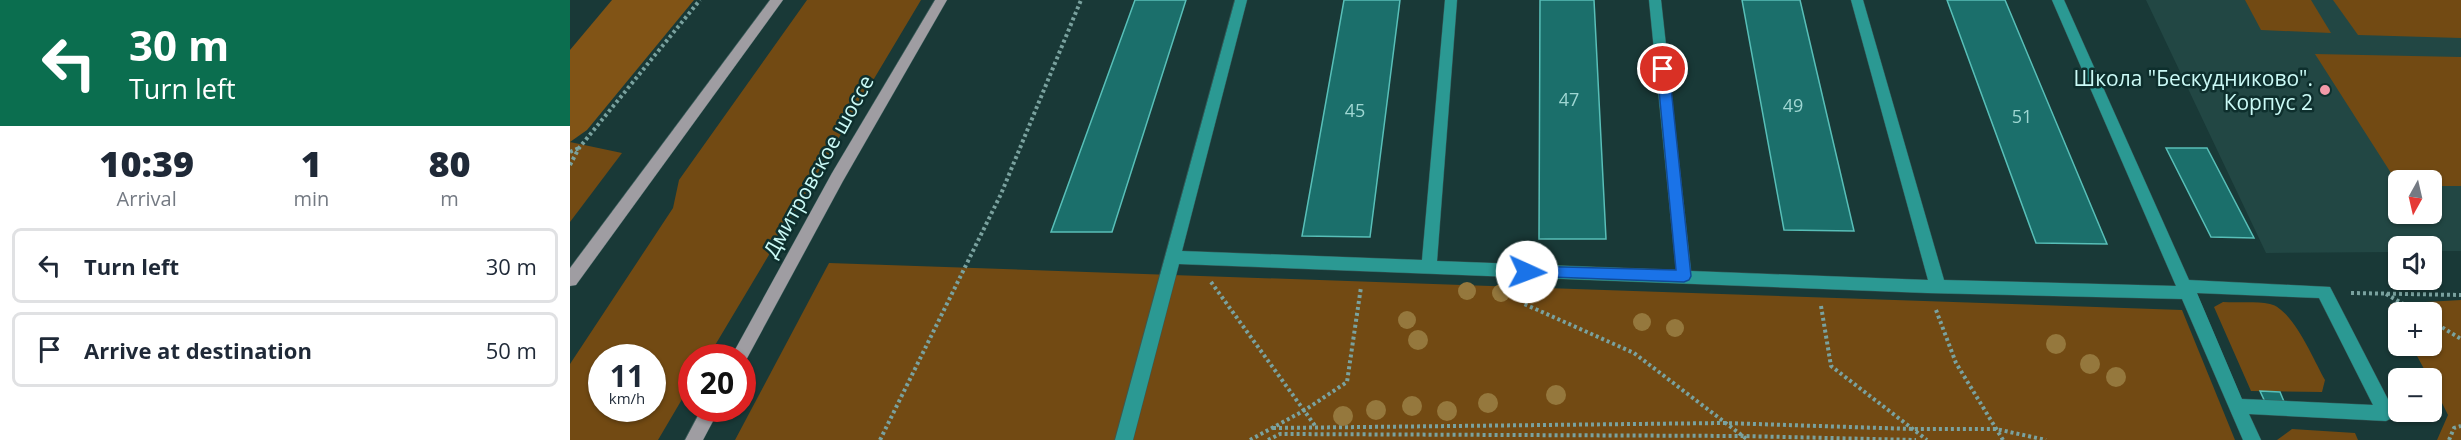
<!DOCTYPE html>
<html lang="en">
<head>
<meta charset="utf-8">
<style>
	:root { --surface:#fff; --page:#f6f6f7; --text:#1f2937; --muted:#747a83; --line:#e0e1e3 }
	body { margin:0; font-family:"Open Sans",sans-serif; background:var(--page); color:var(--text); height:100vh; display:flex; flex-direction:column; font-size:22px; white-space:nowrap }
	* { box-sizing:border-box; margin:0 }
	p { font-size:20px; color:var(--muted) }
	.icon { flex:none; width:33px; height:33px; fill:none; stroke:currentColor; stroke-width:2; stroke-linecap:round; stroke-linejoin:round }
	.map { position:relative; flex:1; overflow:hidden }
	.side { display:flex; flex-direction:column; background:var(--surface); width:570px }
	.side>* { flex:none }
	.guide { background:#0b6e4f; color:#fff; overflow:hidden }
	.needle { width:39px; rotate:188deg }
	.buttons { position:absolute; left:1818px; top:170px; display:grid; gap:12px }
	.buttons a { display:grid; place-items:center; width:54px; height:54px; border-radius:9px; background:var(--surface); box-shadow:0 2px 4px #0004; font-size:30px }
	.speed { position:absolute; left:18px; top:344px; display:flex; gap:12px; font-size:30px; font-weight:700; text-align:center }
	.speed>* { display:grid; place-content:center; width:78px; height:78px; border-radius:50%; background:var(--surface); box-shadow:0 2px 4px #0004; line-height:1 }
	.speed small { font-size:15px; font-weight:400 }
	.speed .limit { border:9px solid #d22; background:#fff; color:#111 }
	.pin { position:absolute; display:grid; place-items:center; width:51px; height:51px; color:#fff; margin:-26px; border:3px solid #fff; border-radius:50%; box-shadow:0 2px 6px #0007 }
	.me { position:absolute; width:66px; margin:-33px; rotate:92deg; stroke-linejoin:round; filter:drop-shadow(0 0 4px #0008) }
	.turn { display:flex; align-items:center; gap:21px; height:126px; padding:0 30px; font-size:27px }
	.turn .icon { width:78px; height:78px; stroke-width:2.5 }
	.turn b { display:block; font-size:42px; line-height:51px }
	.eta { display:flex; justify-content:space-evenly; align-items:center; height:102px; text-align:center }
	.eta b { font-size:36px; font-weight:800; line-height:42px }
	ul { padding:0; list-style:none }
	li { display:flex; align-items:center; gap:18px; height:75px; margin:0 12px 9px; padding:0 18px; border:3px solid var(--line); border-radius:9px }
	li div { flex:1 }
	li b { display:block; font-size:22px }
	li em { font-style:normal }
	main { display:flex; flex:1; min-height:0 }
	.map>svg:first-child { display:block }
</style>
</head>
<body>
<main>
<section class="side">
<div class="guide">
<div class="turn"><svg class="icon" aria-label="left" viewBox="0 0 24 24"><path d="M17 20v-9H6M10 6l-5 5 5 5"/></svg><div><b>30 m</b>Turn left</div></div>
</div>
<div class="eta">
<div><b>10:39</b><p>Arrival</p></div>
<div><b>1</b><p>min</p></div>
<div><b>80</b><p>m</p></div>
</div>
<ul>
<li><svg class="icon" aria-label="left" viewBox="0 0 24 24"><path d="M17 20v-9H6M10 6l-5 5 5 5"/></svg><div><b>Turn left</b></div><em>30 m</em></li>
<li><svg class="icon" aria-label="arrive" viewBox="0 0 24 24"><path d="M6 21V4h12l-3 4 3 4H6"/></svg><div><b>Arrive at destination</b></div><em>50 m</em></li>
</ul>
</section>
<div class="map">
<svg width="1891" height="440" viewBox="0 0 1891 440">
	<rect width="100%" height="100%" fill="#193937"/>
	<path fill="#224744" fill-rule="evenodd" d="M1576,0h315v251h-29v-5h-34v6l-132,1zM1828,180h34v33h-34z"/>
	<g fill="#724a13" fill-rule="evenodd">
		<path d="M237,0h114l-213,357h-16l-1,27 -33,56h-88v-76l103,-156 6,-28zM32,357h50v51h-50z"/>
		<polygon points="1675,0 1741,0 1761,33 1691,30"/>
		<polygon points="1763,0 1891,0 1891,38 1788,35"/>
		<polygon points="1745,54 1891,57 1891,186 1862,186 1862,180 1828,180 1828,184"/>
		<polygon points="0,142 52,153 0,222"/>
		<polygon points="259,263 1612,310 1665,440 165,440"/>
		<polygon points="1891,300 1891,440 1867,440 1878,415 1862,383 1862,378 1859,378 1841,345 1862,345 1862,312 1828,312 1828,320 1820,304"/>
		<path d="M1653,302c15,1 33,-1 47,2 23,5 44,57 55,76l-3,12 -71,-1 -37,-84z"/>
		<polygon points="1722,429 1785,433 1788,440 1707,440"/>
	</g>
	<polygon fill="#815416" points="42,0 124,0 17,130 0,142 0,50"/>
	<g fill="#1b6f6b" stroke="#58bfb8" stroke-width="1.5">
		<polygon points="565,0 616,0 542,232 481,232"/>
		<polygon points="774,0 830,0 800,237 732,236"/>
		<polygon points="970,0 1024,0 1036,239 969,239"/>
		<polygon points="1172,0 1230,0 1284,231 1214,230"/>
		<polygon points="1377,0 1435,0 1537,244 1466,243"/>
		<polygon points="1596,148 1637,148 1684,238 1641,237"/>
		<polygon points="1690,391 1710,392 1715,404 1696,404"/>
	</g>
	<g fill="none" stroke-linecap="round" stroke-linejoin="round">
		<g stroke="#355957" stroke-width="1">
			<path id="lane" d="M665,0h12l-65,251 240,9 23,-260h12l-20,261 239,9 -27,-270h12l30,271 237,9 -77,-280h12l81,280 232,6 -124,-286h12l125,280 141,7 65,126 -3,5 -6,3 -137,-7 12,26h-18l-61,-141 -255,-6 -748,-29 -46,176h-18zM1627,293l122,5 54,107 -131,-6z"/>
		</g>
		<g stroke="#355957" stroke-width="1">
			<g id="primary">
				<polygon points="200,0 213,0 6,285 0,286 0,268"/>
				<polygon points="365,0 377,0 273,181 175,362 172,363 172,357 161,357 262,173"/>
				<polygon points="132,408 150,408 133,440 115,440"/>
			</g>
		</g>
		<g stroke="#7aa29f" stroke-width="4" stroke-dasharray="3 3" stroke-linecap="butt">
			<polyline points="0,152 9,148"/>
			<polyline points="0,165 9,148 130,0"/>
			<polyline points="641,282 746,427"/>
			<polyline points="1781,293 1891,295"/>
			<polyline points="954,294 952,303 1064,353 1178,440"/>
			<polyline points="1816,294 1847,312"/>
			<polyline points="1251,306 1261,366 1357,440"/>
			<polyline points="1366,310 1386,363 1433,440"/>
			<polyline points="1862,321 1891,339"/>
			<polyline points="703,428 1154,423 1343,429 1426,429 1476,440"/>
			<polyline points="310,440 431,194 511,0"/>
			<polyline points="680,440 735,410 777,382 791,287"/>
			<polyline points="698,440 710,434 1172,436 1346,440"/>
			<polyline points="1879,440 1884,428 1891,426"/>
		</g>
		<use href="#lane" fill="#2b9993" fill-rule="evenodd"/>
		<use href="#primary" fill="#9f9da2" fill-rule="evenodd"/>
	</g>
	<g fill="#95783d">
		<circle cx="897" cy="291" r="9"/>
		<circle cx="931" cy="293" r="9"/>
		<circle cx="837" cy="320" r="9"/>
		<circle cx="1072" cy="322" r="9"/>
		<circle cx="1105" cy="328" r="9"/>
		<circle cx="848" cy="340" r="10"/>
		<circle cx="1486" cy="344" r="10"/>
		<circle cx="1520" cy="364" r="10"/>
		<circle cx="1546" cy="377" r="10"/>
		<circle cx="986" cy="395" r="10"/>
		<circle cx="918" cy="403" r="10"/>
		<circle cx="842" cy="406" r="10"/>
		<circle cx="806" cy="410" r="10"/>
		<circle cx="877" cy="411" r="10"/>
		<circle cx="773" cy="416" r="10"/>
	</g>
	<polygon fill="#1a73e8" stroke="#114b97" stroke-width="1.5" points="1093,65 1099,69 1121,276 1119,280 1114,282 952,276 950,272 952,268 957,266 1106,270 1087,69"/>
	<circle fill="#f39aa8" stroke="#0e2f2d" stroke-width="2" cx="1755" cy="90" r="6"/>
	<g text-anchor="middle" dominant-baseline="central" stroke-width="5" stroke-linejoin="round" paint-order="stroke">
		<g font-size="18" fill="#9fd7d3">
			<text x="999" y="99">47</text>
			<text x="1223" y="105">49</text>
			<text x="785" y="110">45</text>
			<text x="1452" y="116">51</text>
		</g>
		<g font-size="21" fill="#cbfaf6" stroke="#0e2f2d" text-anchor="end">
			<text x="1743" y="78">Школа "Бескудниково".<tspan x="1743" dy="24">Корпус 2</tspan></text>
		</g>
		<g font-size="21" fill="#cbfaf6" stroke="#0e2f2d">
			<text transform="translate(248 166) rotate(-61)">Дмитровское шоссе</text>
		</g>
	</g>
</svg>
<div class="buttons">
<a><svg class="needle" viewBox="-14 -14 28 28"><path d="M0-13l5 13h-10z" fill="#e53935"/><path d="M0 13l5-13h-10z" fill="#747a83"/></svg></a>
<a><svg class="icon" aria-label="sound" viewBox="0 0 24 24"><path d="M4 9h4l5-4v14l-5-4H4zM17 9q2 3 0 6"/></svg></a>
<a>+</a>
<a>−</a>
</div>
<div class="speed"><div>11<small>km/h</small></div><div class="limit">20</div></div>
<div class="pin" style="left:1093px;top:69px;background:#d93025"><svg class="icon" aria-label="arrive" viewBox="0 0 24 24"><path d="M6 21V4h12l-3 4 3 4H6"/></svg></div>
<svg class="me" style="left:957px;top:272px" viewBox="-20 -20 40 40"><circle r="19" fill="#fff"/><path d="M0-13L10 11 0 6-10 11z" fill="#1a73e8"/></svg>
</div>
</main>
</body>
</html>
